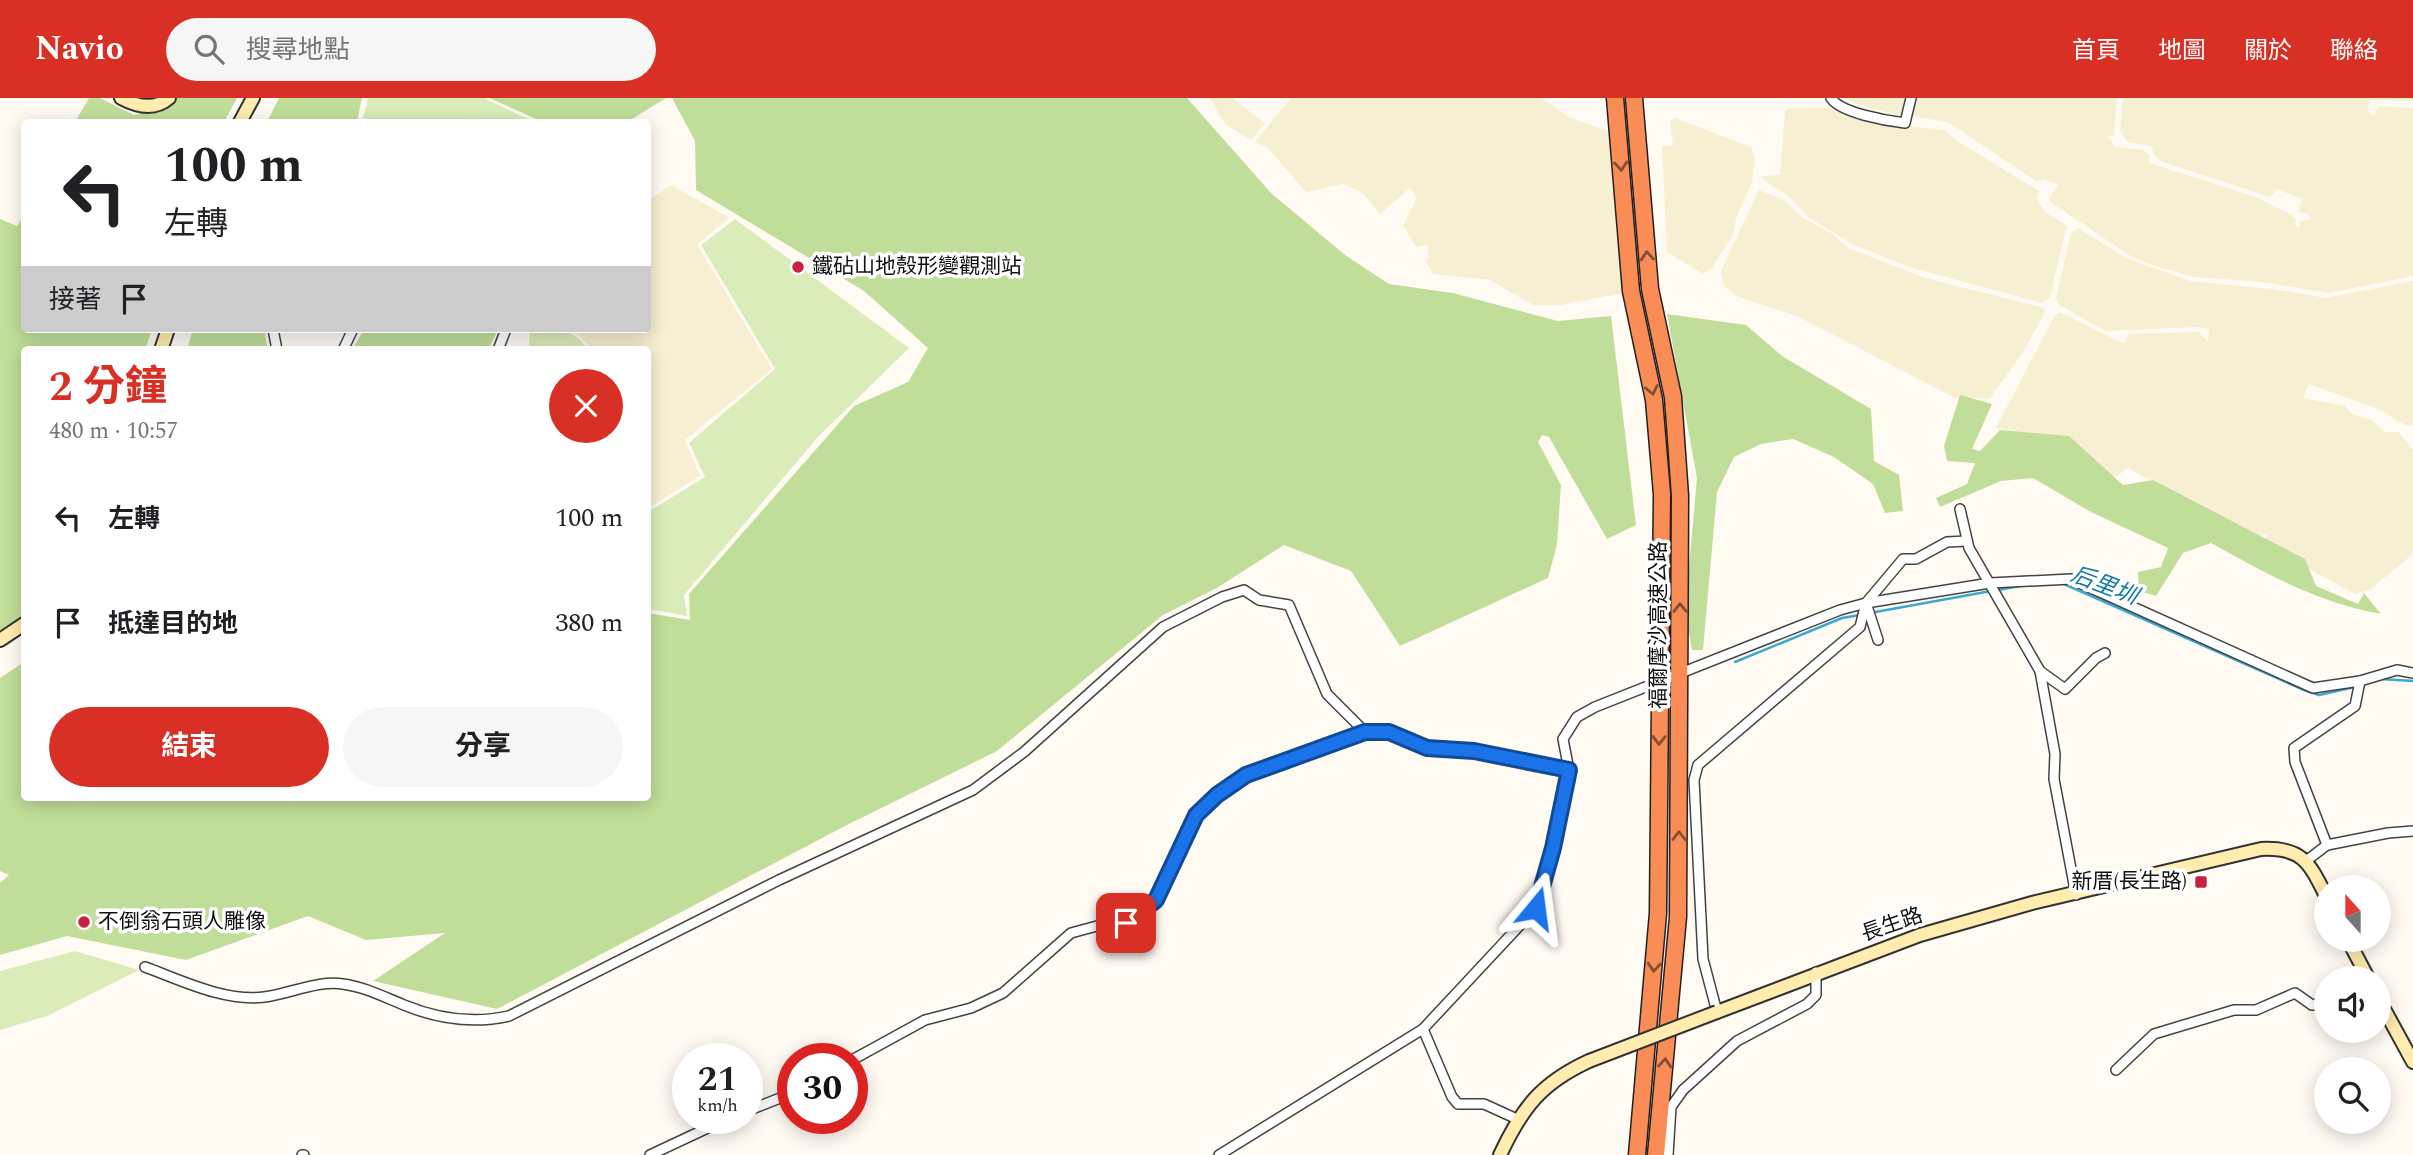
<!DOCTYPE html>
<html lang="zh-TW">
<head>
<meta charset="utf-8">
<style>
	:root { --surface:#fff; --page:#f6f6f6; --text:#202124; --muted:#757577; --accent:#d93025 }
	body { margin:0; font-family:Spectral,"Noto Sans TC",serif; background:var(--page); color:var(--text); height:100vh; display:flex; flex-direction:column; font-size:26px; white-space:nowrap }
	* { box-sizing:border-box; margin:0 }
	p { font-size:23px; color:var(--muted) }
	.icon { flex:none; width:38px; height:38px; fill:none; stroke:currentColor; stroke-width:2; stroke-linecap:round; stroke-linejoin:round }
	.map { position:relative; flex:1; overflow:hidden }
	.drawer { position:absolute; left:21px; top:248px; width:630px; height:455px; display:flex; flex-direction:column; background:var(--surface); border-radius:7px; box-shadow:0 4px 18px #0003 }
	.drawer>* { flex:none }
	.guide { position:absolute; left:21px; top:21px; width:630px; height:214px; border-radius:7px; box-shadow:0 4px 18px #0003; background:#fff; color:var(--text); overflow:hidden }
	.needle { width:46px; rotate:339deg }
	.controls { position:absolute; left:2314px; top:777px; display:grid; gap:14px }
	.controls a { display:grid; place-items:center; width:77px; height:77px; border-radius:50%; background:var(--surface); box-shadow:0 4px 18px #0003; font-size:35px }
	.speed { position:absolute; left:672px; top:945px; display:flex; gap:14px; font-size:35px; font-weight:700; text-align:center }
	.speed>* { display:grid; place-content:center; width:91px; height:91px; border-radius:50%; background:var(--surface); box-shadow:0 4px 18px #0003; line-height:1 }
	.speed small { font-size:18px; font-weight:400 }
	.speed .limit { border:10px solid #d22; background:#fff; color:#111 }
	.pin { position:absolute; display:grid; place-items:center; width:60px; height:60px; color:#fff; margin:-30px; border-radius:14px; box-shadow:0 4px 10px #0006 }
	.me { position:absolute; width:77px; margin:-38px; rotate:16deg; stroke-linejoin:round; filter:drop-shadow(0 0 5px #0008) }
	.turn { display:flex; align-items:center; gap:24px; height:147px; padding:0 28px; font-size:32px }
	.turn .icon { width:91px; height:91px; stroke-width:2.5 }
	.turn b { display:block; font-size:49px; line-height:60px }
	.then { display:flex; align-items:center; height:66px; padding:0 28px; background:#0003; gap:14px; font-size:26px }
	.round { display:grid; place-items:center; flex:none; width:74px; height:74px; border-radius:37px; background:var(--page) }
	.head { display:flex; align-items:center; justify-content:space-between; height:119px; padding:0 28px }
	h1 { font-size:42px; font-weight:700; line-height:52px; color:var(--accent) }
	.action { display:flex; gap:14px; margin-top:auto; padding:14px 28px }
	.action a { flex:1; height:80px; border-radius:42px; background:var(--accent); color:#fff; font-size:28px; font-weight:700; line-height:80px; text-align:center }
	.action a+a { background:var(--page); color:var(--text) }
	ul { padding:0; list-style:none }
	li { display:flex; align-items:center; gap:21px; height:105px; padding:0 28px }
	li div { flex:1 }
	li b { display:block; font-size:26px }
	li em { font-style:normal }
	header { display:flex; align-items:center; gap:42px; box-sizing:border-box; height:98px; padding:0 35px; background:var(--accent); color:#fff }
	header strong { font-size:33px }
	nav { display:flex; gap:38px; margin-inline-start:auto; font-size:24px }
	.search { width:490px; height:63px; background:var(--page); display:flex; align-items:center; gap:18px; box-sizing:border-box; padding:0 24px; border-radius:38px; color:var(--muted); font-size:26px }
	.map>svg:first-child { display:block }
</style>
</head>
<body>
<header>
<strong>Navio</strong>
<div class="search"><svg class="icon" aria-label="search" viewBox="0 0 24 24"><circle cx="10" cy="10" r="6"/><path d="M15 15l6 6"/></svg>搜尋地點</div>
<nav><a>首頁</a><a>地圖</a><a>關於</a><a>聯絡</a></nav>
</header>
<div class="map">
<svg width="2413" height="1057" viewBox="0 0 2413 1057">
	<rect width="100%" height="100%" fill="#fffbf3"/>
	<g fill="#f7efd1">
		<polygon points="1210,0 1232,0 1265,25 1251,42 1225,26"/>
		<polygon points="1291,0 1541,0 1569,19 1618,37 1628,194 1561,207 1533,207 1490,182 1433,176 1425,162 1429,160 1427,147 1416,149 1403,127 1417,100 1410,90 1380,116 1363,95 1343,86 1306,94 1267,49 1255,44"/>
		<polygon points="1845,0 1909,0 1905,14 1896,17 1857,6"/>
		<polygon points="1915,0 2117,0 2114,38 2108,38 2115,49 2143,52 2149,57 2149,65 2253,98 2292,117 2296,122 2295,128 2299,130 2301,123 2310,122 2309,116 2299,114 2302,101 2277,91 2270,99 2163,64 2156,60 2151,48 2127,44 2120,33 2123,0 2413,0 2413,3 2370,2 2367,12 2374,17 2378,8 2413,10 2413,178 2329,195 2262,184 2194,179 2155,168 2132,159 2050,104 2049,100 2058,87 2044,81 2036,83 1948,24 1911,18"/>
		<polygon points="1789,10 1831,10 1890,26 1945,32 1954,41 2039,93 2036,100 2045,114 2067,128 2050,199 2042,205 1909,169 1852,146 1808,119 1790,99 1765,83 1763,78 1780,77 1785,13"/>
		<polygon points="1675,20 1751,49 1755,60 1752,84 1736,120 1733,137 1711,171 1703,176 1667,154 1662,48 1673,48 1670,24"/>
		<polygon points="671,87 730,120 697,146 772,271 685,342 700,378 648,410 648,252 594,252 571,231 648,231 648,103"/>
		<polygon points="1759,92 1784,102 1803,120 1833,136 1848,150 1925,180 2044,210 2045,215 2022,256 1989,301 1955,300 1799,219 1736,198 1724,187 1721,173"/>
		<polygon points="2078,130 2126,160 2190,183 2272,191 2326,200 2413,183 2413,326 2406,328 2381,312 2309,286 2303,300 2345,308 2352,316 2371,322 2385,334 2399,334 2413,352 2413,456 2371,491 2355,496 2263,446 2267,438 2262,435 2258,442 2128,370 2109,384 2063,341 1996,330 2054,219 2060,214 2124,246 2129,236 2198,234 2208,243 2209,231 2198,229 2105,233 2058,206 2056,199 2071,135"/>
	</g>
	<g fill="#daecba">
		<polygon points="368,0 484,0 534,24 362,24"/>
		<polygon points="735,121 909,250 818,339 684,497 687,518 648,511 648,414 705,379 689,345 775,271 701,147"/>
		<path d="M530,231c23,0 45,-2 58,21h-59z"/>
		<polygon points="75,853 139,872 47,918 0,932 0,873"/>
	</g>
	<g fill="#c0de99">
		<polygon points="89,0 100,0 134,17 160,11 177,0 237,0 224,24 75,24"/>
		<polygon points="279,0 362,0 357,24 267,24"/>
		<polygon points="489,0 666,0 627,24 543,24"/>
		<polygon points="672,0 1187,0 1271,95 1345,157 1389,186 1453,195 1558,223 1611,218 1636,427 1607,441 1549,339 1542,337 1538,344 1561,387 1557,446 1548,480 1400,548 1351,473 1284,447 1215,491 1163,517 997,653 845,728 497,911 373,883 445,835 366,842 308,818 186,862 67,838 0,857 0,785 9,777 0,773 0,580 24,564 24,700 648,700 648,515 690,522 689,496 854,308 908,284 928,250 864,193 696,92 695,43"/>
		<polygon points="24,118 24,231 152,231 145,252 24,252 24,518 0,546 0,121 17,128"/>
		<polygon points="1667,216 1746,227 1782,258 1871,311 1874,363 1899,377 1903,413 1885,415 1873,386 1834,359 1793,341 1761,346 1734,359 1717,394 1703,552 1692,552 1685,513 1697,380"/>
		<polygon points="193,231 264,231 268,252 187,252"/>
		<polygon points="364,231 498,231 488,252 352,252"/>
		<path d="M1960,297l32,9 -20,45 8,2 20,-21 69,6 54,49 30,-5 152,79 11,27 42,18 6,-11 17,21c-63,-11 -114,-40 -170,-71l-28,10 -27,43 -17,-5 -1,-19 23,-5 7,-19 -77,-36 -58,-34 -32,3 -61,26 -4,-9 31,-14 8,-21 -28,-2 -3,-15z"/>
	</g>
	<g fill="none" stroke-linecap="round" stroke-linejoin="round">
		<g stroke="#39a9d3" stroke-width="2.5">
			<polyline points="2064,486 2304,592 2319,597 2355,589"/>
			<polyline points="1998,492 2026,487"/>
			<polyline points="1870,515 1991,493"/>
			<polyline points="1735,564 1842,520 1860,517"/>
			<polyline points="2381,581 2413,583"/>
		</g>
		<g stroke="#434343" stroke-width="12">
			<g id="street">
				<path d="M1831,0c9,15 57,23 74,25l6,-25"/>
				<polyline points="273,231 277,252"/>
				<polyline points="343,252 353,231"/>
				<polyline points="498,252 506,231"/>
				<polyline points="1960,411 1969,450 2040,573 2055,656 2054,681 2076,797"/>
				<polyline points="1866,505 1878,542"/>
				<polyline points="2040,573 2065,591 2096,560 2105,555"/>
				<polyline points="2327,747 2388,735 2413,733"/>
				<polyline points="2306,763 2327,747 2295,664 2294,650 2355,608 2360,583"/>
				<path d="M145,869c36,13 79,35 119,30 25,-3 54,-17 79,-13 22,3 41,13 61,21 34,14 69,19 105,11l270,-136 194,-90 51,-38 139,-125 59,-30 22,-7 15,10 30,5 38,89 38,38h24l38,16 47,3 95,19"/>
				<polyline points="1717,914 1703,861 1694,682 1698,667 1860,529 1866,505 1903,461 1916,461 1947,444 1967,443"/>
				<polyline points="1423,931 1452,999 1458,1006 1484,1006 1517,1021"/>
				<polyline points="852,962 925,922 971,910 1003,895 1071,835 1097,828 1126,826 1142,816 1156,802 1203,708 1246,677 1365,634"/>
				<polyline points="2116,972 2154,936 2234,912 2256,912 2295,895 2312,907 2326,905"/>
				<polyline points="747,1013 793,995"/>
				<polyline points="302,1057 304,1057"/>
				<polyline points="650,1057 729,1020"/>
				<polyline points="1219,1057 1423,931 1536,810 1553,750 1569,672 1563,641 1577,619 1595,609 1840,512 1866,505 1990,485 2071,481 2313,590 2360,583 2397,572 2413,575"/>
				<polyline points="1668,1057 1671,1009 1683,992 1737,943 1807,906 1816,897 1816,874"/>
			</g>
		</g>
		<g stroke="#323232" stroke-width="16">
			<g id="secondary">
				<path d="M121,0c15,8 33,13 48,0"/>
				<polyline points="240,24 253,0"/>
				<polyline points="161,252 168,231"/>
				<polyline points="0,542 24,526"/>
				<polyline points="2348,842 2368,880"/>
				<polyline points="2378,900 2413,964"/>
				<path d="M1717,914l203,-77 112,-32 229,-54c41,-2 48,13 65,47"/>
				<path d="M1500,1057c22,-47 41,-72 89,-94"/>
			</g>
		</g>
		<g stroke="#212121" stroke-width="19">
			<g id="highway">
				<polyline points="1615,0 1631,193 1654,302 1662,396 1658,815 1637,1057"/>
				<polyline points="1634,0 1650,191 1673,299 1680,398 1678,819 1656,1057"/>
			</g>
		</g>
		<use href="#street" stroke="#fff" stroke-width="9"/>
		<use href="#secondary" stroke="#ffecae" stroke-width="12"/>
		<use href="#highway" stroke="#fa8c56" stroke-width="16"/>
		<g stroke="#323232" stroke-width="16" stroke-linecap="butt">
			<polyline id="secondary-bridge" points="1589,963 1717,914"/>
		</g>
		<use href="#secondary-bridge" stroke="#ffecae" stroke-width="12"/>
	</g>
	<defs><path id="oneway-chevron" d="M-2-3.5L2.5 0L-2 3.5" fill="none" stroke-width="1.6" stroke-linecap="round" stroke-linejoin="round" transform="scale(1.75)"/></defs>
	<g stroke="#854e33">
		<use href="#oneway-chevron" transform="translate(1621 68) rotate(85)"/>
		<use href="#oneway-chevron" transform="translate(1647 158) rotate(-95)"/>
		<use href="#oneway-chevron" transform="translate(1652 292) rotate(79)"/>
		<use href="#oneway-chevron" transform="translate(1680 510) rotate(-90)"/>
		<use href="#oneway-chevron" transform="translate(1659 642) rotate(91)"/>
		<use href="#oneway-chevron" transform="translate(1679 738) rotate(-90)"/>
		<use href="#oneway-chevron" transform="translate(1654 869) rotate(94)"/>
		<use href="#oneway-chevron" transform="translate(1665 965) rotate(-85)"/>
	</g>
	<g fill="none" stroke-linecap="round" stroke-linejoin="round">
		<g stroke="#114b97" stroke-width="18">
			<polyline id="route" points="1126,825 1156,802 1196,717 1217,697 1246,677 1365,634 1389,634 1427,650 1474,653 1569,672 1553,750 1536,810"/>
		</g>
		<use href="#route" stroke="#1a73e8" stroke-width="12"/>
	</g>
	<g fill="#c8213e" stroke="#fff" stroke-width="2.5">
		<circle cx="798" cy="169" r="7"/>
		<rect x="2194" y="777" width="14" height="14" rx="3.5"/>
		<circle cx="84" cy="824" r="7"/>
	</g>
	<g text-anchor="middle" dominant-baseline="central" stroke-width="7" stroke-linejoin="round" paint-order="stroke">
		<g font-size="21" fill="#101010" stroke="#fff" text-anchor="start">
			<text x="812" y="169">鐵砧山地殼形變觀測站</text>
			<text x="2187" y="784" text-anchor="end">新厝(長生路)</text>
			<text x="98" y="824">不倒翁石頭人雕像</text>
		</g>
		<g font-size="21" fill="#101010" stroke="#fff">
			<text transform="translate(1659 527) rotate(-90)">福爾摩沙高速公路</text>
			<text transform="translate(1892 827) rotate(-19)">長生路</text>
		</g>
		<g font-size="23" font-style="italic" fill="#127aa9" stroke="#fff">
			<text transform="translate(2104 488) rotate(21)">后里圳</text>
		</g>
	</g>
</svg>
<div class="controls">
<a><svg class="needle" viewBox="-14 -14 28 28"><path d="M0-13l5 13h-10z" fill="#e53935"/><path d="M0 13l5-13h-10z" fill="#757577"/></svg></a>
<a><svg class="icon" aria-label="sound" viewBox="0 0 24 24"><path d="M4 9h4l5-4v14l-5-4H4zM17 9q2 3 0 6"/></svg></a>
<a><svg class="icon" aria-label="search" viewBox="0 0 24 24"><circle cx="10" cy="10" r="6"/><path d="M15 15l6 6"/></svg></a>
</div>
<div class="speed"><div>21<small>km/h</small></div><div class="limit">30</div></div>
<div class="pin" style="left:1126px;top:825px;background:#d93025"><svg class="icon" aria-label="arrive" viewBox="0 0 24 24"><path d="M6 21V4h12l-3 4 3 4H6"/></svg></div>
<svg class="me" style="left:1536px;top:810px" viewBox="-20 -20 40 40"><path d="M0-17L14 15 0 8-14 15z" fill="#1a73e8" stroke="#fff" stroke-width="4"/></svg>
<div class="guide">
<div class="turn"><svg class="icon" aria-label="left" viewBox="0 0 24 24"><path d="M17 20v-9H6M10 6l-5 5 5 5"/></svg><div><b>100 m</b>左轉</div></div>
<div class="then">接著<svg class="icon" aria-label="arrive" viewBox="0 0 24 24"><path d="M6 21V4h12l-3 4 3 4H6"/></svg></div>
</div>
<section class="drawer">
<div class="head"><div><h1>2 分鐘</h1><p>480 m · 10:57</p></div><a class="round" style="background:#d93025;color:#fff"><svg class="icon" aria-label="close" viewBox="0 0 24 24"><path d="M6 6l12 12M18 6L6 18"/></svg></a></div>
<ul>
<li><svg class="icon" aria-label="left" viewBox="0 0 24 24"><path d="M17 20v-9H6M10 6l-5 5 5 5"/></svg><div><b>左轉</b></div><em>100 m</em></li>
<li><svg class="icon" aria-label="arrive" viewBox="0 0 24 24"><path d="M6 21V4h12l-3 4 3 4H6"/></svg><div><b>抵達目的地</b></div><em>380 m</em></li>
</ul>
<div class="action"><a>結束</a><a>分享</a></div>
</section>
</div>
</body>
</html>
